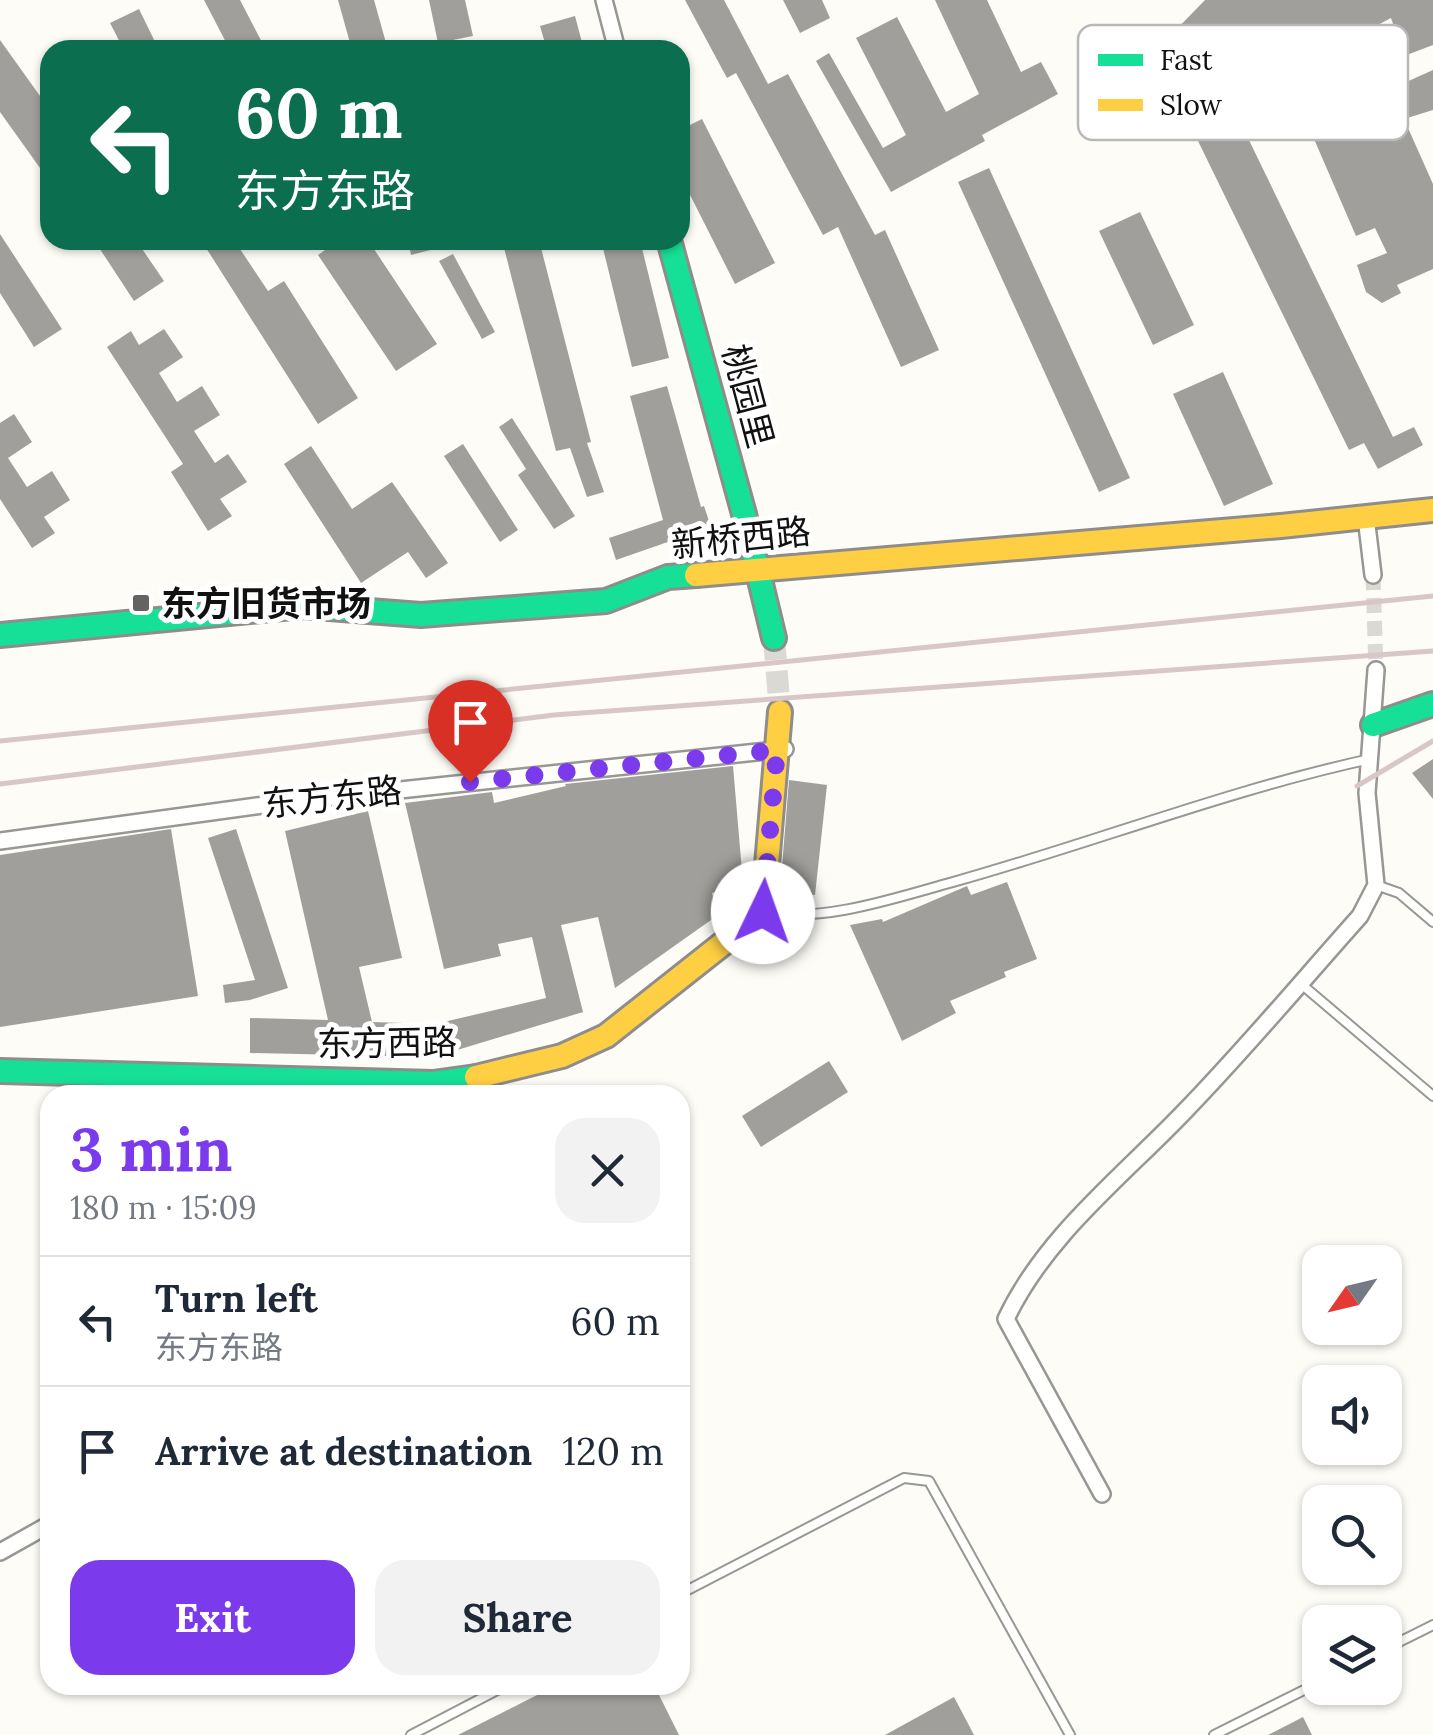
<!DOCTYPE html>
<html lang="en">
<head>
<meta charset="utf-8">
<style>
	:root { --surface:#fff; --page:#f2f2f3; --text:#1f2937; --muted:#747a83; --line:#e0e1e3; --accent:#7c3aed }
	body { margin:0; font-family:Lora,"Noto Sans SC",serif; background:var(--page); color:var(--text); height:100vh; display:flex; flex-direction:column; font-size:38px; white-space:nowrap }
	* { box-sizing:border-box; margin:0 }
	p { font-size:32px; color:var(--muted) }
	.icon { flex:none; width:55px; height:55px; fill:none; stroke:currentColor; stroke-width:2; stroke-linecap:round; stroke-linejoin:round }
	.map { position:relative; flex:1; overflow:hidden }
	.details { position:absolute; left:40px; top:1085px; width:650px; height:610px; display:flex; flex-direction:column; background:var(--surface); border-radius:30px; box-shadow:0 2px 8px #0004 }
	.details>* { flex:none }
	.hud { position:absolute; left:40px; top:40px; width:650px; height:210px; border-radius:30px; box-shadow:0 2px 8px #0004; background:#0b6e4f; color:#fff; overflow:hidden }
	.needle { width:65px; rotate:236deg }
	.buttons { position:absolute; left:1302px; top:1245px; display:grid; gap:20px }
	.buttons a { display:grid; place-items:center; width:100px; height:100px; border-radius:20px; background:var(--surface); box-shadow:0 2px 8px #0004; font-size:50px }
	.pin { position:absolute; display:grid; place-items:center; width:85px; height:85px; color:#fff; margin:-102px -42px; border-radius:50% 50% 50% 0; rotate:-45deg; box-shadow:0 0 10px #0007 }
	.pin .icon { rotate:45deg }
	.me { position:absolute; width:110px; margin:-55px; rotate:3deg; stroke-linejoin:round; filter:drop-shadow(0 0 8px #0008) }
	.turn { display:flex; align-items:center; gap:35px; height:210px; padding:0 30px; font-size:45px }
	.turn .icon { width:130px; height:130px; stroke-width:2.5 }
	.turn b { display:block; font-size:70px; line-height:85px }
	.round { display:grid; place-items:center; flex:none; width:105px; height:105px; border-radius:30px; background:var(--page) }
	.head { display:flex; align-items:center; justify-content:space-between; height:170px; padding:0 30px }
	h1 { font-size:60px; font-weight:800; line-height:75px; color:var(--accent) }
	.action { display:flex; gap:20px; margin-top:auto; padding:20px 30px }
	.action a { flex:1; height:115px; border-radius:30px; background:var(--accent); color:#fff; font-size:40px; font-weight:800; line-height:115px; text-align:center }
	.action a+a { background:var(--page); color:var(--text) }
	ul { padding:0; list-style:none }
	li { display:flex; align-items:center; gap:30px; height:130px; padding:0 30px; border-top:2px solid var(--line) }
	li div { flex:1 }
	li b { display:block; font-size:38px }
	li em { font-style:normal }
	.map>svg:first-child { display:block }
</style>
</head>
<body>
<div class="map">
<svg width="1433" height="1735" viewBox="0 0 1433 1735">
	<rect width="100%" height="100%" fill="#fdfcf7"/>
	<g fill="#a19f9c">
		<polygon points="204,0 240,0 266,50 230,50"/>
		<polygon points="338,0 374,0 388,50 352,50"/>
		<polygon points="429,0 465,0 473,36 438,43"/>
		<polygon points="685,0 724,0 768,84 788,74 875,235 885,230 939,350 901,367 838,227 823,235 736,73 727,78"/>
		<polygon points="783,0 822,0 830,18 800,33"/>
		<polygon points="935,0 987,0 1021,72 1041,62 1058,94 982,135 985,141 891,192 816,61 829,53 883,148 906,135 856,38 897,17 946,112 979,94"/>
		<polygon points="1205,0 1433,0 1433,45 1404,56 1391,18 1359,35 1372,69 1357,74 1344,42 1297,66 1318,105 1297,116 1276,77 1230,101 1393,437 1414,427 1423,445 1378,469 1364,443 1349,450 1177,98 1227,73 1207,33 1184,56 1167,39"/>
		<polygon points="139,9 159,50 124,50 110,23"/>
		<polygon points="575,16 584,50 547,50 540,26"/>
		<polygon points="0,40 50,110 50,182 0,112"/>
		<polygon points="1433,70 1433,110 1404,119 1433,184 1433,269 1397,285 1401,293 1382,303 1366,292 1357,265 1387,253 1375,228 1356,236 1314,139 1333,132 1326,118"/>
		<polygon points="702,119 775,263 735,284 680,175 680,130"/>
		<polygon points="989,168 1130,478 1099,492 958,182"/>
		<polygon points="1140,212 1194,325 1153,345 1099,231"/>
		<polygon points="0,234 62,329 34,347 0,293"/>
		<polygon points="94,240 136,240 164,281 134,301"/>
		<polygon points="201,240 234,240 268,291 284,281 358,398 318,424"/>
		<polygon points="319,240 368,240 437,344 396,371 318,255 325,250"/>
		<polygon points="408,240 450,240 450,245 411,255"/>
		<polygon points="502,240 539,240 591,442 587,443 604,492 587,497 570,448 556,451"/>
		<polygon points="601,240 640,240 669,358 632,367"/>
		<polygon points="453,254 495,332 482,339 439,261"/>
		<polygon points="164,329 183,357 159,373 177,402 202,386 220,415 194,431 215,463 228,454 247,482 220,499 232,516 208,531 171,472 183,464 107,347 131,331 139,345"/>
		<polygon points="1223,372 1273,484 1224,506 1173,394"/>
		<polygon points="667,386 701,507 704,506 711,527 616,560 609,538 663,520 630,396"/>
		<polygon points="14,414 32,442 8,458 27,487 52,471 70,500 44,517 55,533 32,548 0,499 0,423"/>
		<polygon points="512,418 575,516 554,529 518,475 526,469 499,427"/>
		<polygon points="463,444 518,530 500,542 444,456"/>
		<polygon points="311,446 352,509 392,482 448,563 426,578 408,552 361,583 284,464"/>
		<polygon points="1433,759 1433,799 1412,773"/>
		<polygon points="733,766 743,883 712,893 717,912 711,920 615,988 598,917 561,925 583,1012 434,1057 250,1053 250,1018 328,1020 285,831 368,811 402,958 359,967 372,1022 435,1024 546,998 532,937 498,944 501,956 444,969 405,803 492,792 494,803 566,786 565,784"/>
		<polygon points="789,780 827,785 815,895 780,891"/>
		<polygon points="171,829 198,996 0,1027 0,855"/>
		<polygon points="236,829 288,988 250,1000 225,1003 223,985 255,980 208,838"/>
		<polygon points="1007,882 1037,959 1004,972 1006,977 950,1001 956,1013 902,1041 850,925 882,919 883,922 967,886 971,895"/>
		<polygon points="829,1061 848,1092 761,1147 742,1116"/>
		<polygon points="557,1685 654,1685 679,1735 458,1735"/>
		<polygon points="954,1697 974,1735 885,1735"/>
		<polygon points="1303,1717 1312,1735 1268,1735"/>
	</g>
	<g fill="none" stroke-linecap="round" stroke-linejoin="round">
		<polyline stroke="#dad9d4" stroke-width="15" stroke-dasharray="15 8" stroke-linecap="butt" points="1373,575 1376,670"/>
		<polyline stroke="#dad9d4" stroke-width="22" stroke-dasharray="22 11" stroke-linecap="butt" points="774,638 780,712"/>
		<g stroke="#979795" stroke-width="12">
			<g id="lane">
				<polyline points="1376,885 1399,893 1433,922"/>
				<path d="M767,912c56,11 131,-15 186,-30 140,-39 275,-92 417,-123"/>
				<polyline points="1300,983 1433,1096"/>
				<polyline points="680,1594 904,1478 929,1481 1070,1735"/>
				<polyline points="1385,1649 1433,1625"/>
				<polyline points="411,1735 507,1685"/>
				<polyline points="1214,1735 1320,1682"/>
			</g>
		</g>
		<g stroke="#979795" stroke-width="20">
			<g id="street">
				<polyline points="604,0 617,50"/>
				<polyline points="1366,517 1373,575"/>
				<polyline points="0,841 278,803 785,749"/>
				<path d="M1102,1494l-96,-175c39,-83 117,-143 179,-208 61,-63 117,-130 175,-195l16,-31 -9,-92 9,-123"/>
				<polyline points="0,1552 50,1524"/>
			</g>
		</g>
		<g stroke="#8e8d8b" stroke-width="28">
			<g id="fast">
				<polyline points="669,240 744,514 774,638"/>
				<polyline points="0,635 303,606 421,615 606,601 668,577 696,575"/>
				<polyline points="1373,725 1433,704"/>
				<polyline points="0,1071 433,1083 476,1077"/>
			</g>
		</g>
		<g stroke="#8e8d8b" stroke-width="28">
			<g id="slow">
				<polyline points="696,575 1281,526 1433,510"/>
				<polyline points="476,1077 562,1056 606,1036 763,912 780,712"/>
			</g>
		</g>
		<use href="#lane" stroke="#fffffe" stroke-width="8"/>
		<use href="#street" stroke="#fffffe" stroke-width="15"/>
		<use href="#fast" stroke="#16e098" stroke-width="22"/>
		<use href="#slow" stroke="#ffcf43" stroke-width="22"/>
		<g stroke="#d9c6c6" stroke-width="5">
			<polyline points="0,741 1433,596"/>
			<polyline points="0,784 554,715 1433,651"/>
			<polyline points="1357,786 1433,741"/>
		</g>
	</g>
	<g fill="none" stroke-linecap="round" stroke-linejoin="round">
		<polyline stroke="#7c3aed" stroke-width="18" stroke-dasharray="0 32.4" points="470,782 777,750 763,912"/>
	</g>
	<rect fill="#646362" stroke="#fff" stroke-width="4" x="131" y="593" width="20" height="20" rx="5"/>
	<g text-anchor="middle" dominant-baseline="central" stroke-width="10" stroke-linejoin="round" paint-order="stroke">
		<g font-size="35" fill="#111" stroke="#fff">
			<text transform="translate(748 396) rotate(75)">桃园里</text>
			<text transform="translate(741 538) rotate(-6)">新桥西路</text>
			<text transform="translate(332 797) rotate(-6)">东方东路</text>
			<text transform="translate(387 1043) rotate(-1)">东方西路</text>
		</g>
		<g font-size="35" font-weight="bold" fill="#111" stroke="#fff" text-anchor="start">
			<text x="161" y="603">东方旧货市场</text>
		</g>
	</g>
	<rect x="1078" y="25" width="330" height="115" rx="15" fill="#fff" stroke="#b8b8b8" stroke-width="2.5"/>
	<rect x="1098" y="54" width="45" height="12" fill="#16e098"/>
	<rect x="1098" y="99" width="45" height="12" fill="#ffcf43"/>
	<g font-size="28" fill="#111">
		<text x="1160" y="70">Fast</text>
		<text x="1160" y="115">Slow</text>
	</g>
</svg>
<div class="buttons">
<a><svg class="needle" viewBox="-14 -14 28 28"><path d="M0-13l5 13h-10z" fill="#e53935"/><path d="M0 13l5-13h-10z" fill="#747a83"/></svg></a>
<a><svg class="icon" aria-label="sound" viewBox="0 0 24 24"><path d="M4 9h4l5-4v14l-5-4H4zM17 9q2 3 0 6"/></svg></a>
<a><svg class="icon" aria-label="search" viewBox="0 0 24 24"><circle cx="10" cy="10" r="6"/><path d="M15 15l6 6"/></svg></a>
<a><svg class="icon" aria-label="layers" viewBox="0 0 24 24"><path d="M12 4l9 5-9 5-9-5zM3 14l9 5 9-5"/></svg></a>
</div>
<div class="pin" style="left:470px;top:782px;background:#d93025"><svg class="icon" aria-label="arrive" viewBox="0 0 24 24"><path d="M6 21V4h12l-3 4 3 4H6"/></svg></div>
<svg class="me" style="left:763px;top:912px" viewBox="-20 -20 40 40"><circle r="19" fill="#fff"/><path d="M0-13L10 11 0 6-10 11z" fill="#7c3aed"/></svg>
<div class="hud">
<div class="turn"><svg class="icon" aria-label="left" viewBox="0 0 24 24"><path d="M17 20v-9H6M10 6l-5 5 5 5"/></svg><div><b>60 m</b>东方东路</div></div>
</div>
<section class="details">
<div class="head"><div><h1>3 min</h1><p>180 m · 15:09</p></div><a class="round"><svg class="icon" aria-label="close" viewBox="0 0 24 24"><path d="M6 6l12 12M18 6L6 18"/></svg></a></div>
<ul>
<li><svg class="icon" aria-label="left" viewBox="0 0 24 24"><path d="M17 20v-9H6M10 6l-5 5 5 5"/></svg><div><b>Turn left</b><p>东方东路</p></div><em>60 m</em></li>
<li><svg class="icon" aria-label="arrive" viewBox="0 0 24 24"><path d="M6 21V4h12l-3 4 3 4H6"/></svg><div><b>Arrive at destination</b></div><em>120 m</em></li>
</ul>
<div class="action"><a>Exit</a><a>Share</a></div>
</section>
</div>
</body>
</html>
